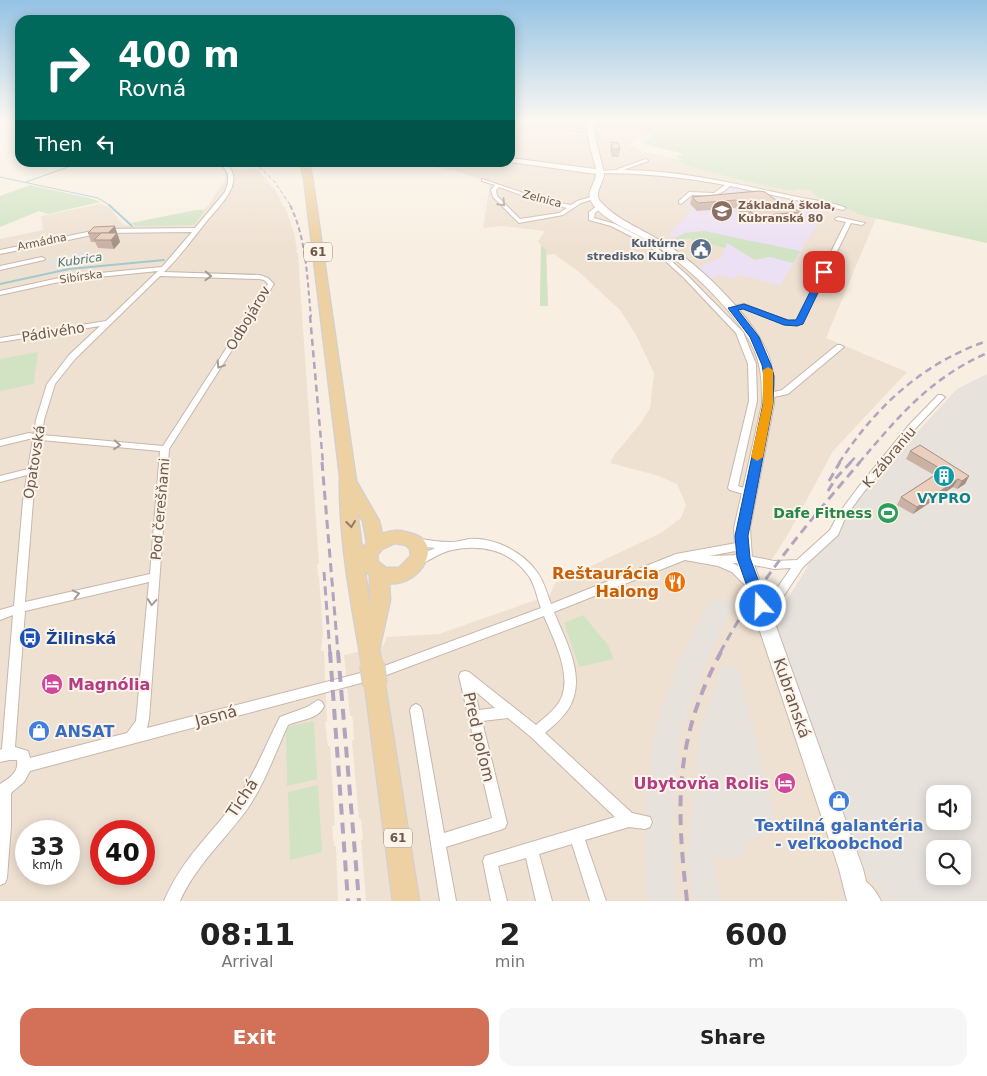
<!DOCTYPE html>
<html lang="en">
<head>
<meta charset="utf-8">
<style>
	:root { --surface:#fff; --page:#f6f6f6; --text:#222; --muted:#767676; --accent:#d27058 }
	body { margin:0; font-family:"DejaVu Sans",sans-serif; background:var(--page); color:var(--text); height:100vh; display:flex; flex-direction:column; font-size:19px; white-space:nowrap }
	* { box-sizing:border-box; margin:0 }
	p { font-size:16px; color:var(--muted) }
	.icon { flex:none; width:28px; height:28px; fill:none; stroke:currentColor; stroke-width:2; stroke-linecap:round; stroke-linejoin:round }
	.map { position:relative; height:901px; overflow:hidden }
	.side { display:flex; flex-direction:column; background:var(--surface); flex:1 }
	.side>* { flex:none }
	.guide { position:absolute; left:15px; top:15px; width:500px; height:152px; border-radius:15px; box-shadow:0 2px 12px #0003; background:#00695c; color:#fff; overflow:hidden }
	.controls { position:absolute; left:926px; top:785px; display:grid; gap:10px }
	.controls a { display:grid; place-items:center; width:45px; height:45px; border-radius:10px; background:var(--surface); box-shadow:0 2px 12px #0003; font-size:25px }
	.speed { position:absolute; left:15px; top:820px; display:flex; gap:10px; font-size:25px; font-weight:700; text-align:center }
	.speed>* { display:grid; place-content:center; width:65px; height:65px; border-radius:50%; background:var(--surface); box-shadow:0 2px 12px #0003; line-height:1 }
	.speed small { font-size:12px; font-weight:400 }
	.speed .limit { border:8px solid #d22; background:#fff; color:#111 }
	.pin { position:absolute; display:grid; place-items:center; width:42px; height:42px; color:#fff; margin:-21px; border-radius:10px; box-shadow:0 2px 8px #0006 }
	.me { position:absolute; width:55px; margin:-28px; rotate:340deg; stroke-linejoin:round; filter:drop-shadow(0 0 4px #0008) }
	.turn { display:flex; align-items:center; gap:18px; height:105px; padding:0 20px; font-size:22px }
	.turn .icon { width:65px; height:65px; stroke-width:2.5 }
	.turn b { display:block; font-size:35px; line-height:42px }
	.then { display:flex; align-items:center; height:48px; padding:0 20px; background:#0003; gap:10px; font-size:19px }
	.eta { display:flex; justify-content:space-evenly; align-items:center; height:85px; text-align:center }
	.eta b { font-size:30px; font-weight:700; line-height:35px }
	.cta { display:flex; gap:10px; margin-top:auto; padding:10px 20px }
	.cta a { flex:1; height:58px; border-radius:15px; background:var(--accent); color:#fff; font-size:20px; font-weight:700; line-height:58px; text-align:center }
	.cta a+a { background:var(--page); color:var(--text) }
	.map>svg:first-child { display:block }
</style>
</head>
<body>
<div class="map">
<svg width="987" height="901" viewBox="0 0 987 901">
	<rect width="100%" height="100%" fill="#f8efe2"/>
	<g fill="#efe1d2" fill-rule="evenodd">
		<polygon points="510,121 641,121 639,122 644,125 643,135 628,145 640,150 639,151 679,159 676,156 685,160 677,160 687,166 765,186 809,190 820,199 845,206 857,212 856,214 876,218 826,338 907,372 833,451 790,531 773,558 766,560 754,574 857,858 887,901 366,901 361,840 363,839 361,819 359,819 352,741 354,740 353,721 352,716 350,716 344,655 383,646 387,637 439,634 550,595 555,583 661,533 681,518 686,505 677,484 656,475 610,463 615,454 640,424 650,408 654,373 636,335 620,310 579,272 554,254 546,255 548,306 540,306 541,246 538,241 545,231 502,226 483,228 490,183 463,173 414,163 510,162"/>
		<path d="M257,169l19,22 7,15 2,1 9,26 3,16 -1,2 2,3 21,310 -2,1 1,11h1l4,57 -2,18h3l3,70 -2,1 3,24h2l5,79 -3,1 2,20h2l2,55h-338v-662l43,-9 -2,-14 60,-12 10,5 12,16 14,1 58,-14 9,-3 4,-3 17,-26v-9zM26,831h43v43h-43zM101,831h43v43h-43z"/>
	</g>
	<g fill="#e8e2dd" fill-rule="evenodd">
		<polygon points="87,249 95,263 47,269 44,260"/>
		<path d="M987,374v527h-100l-30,-43 -83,-235 1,-4 30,-48 7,-15 83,-100 62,-67zM935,794h27v27h-27zM935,849h27v27h-27z"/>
		<polygon points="726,599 732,606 706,662 679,736 672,840 677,901 647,901 645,822 646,801 654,737 660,711 687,645 710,601"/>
		<polygon points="722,666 736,666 740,675 778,830 745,842 746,857 712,860 721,901 695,901 687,861 699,733"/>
	</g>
	<polygon fill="#ece0f4" points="728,188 734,188 827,209 780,285 738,275 734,279 718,275 710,279 698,268 722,257 729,236 704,231 685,233 675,238 668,236 691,211 686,204 722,195"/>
	<g fill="#d1e3c3">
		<polygon points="641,121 987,121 987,243 856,214 856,212 820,199 809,190 796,189 794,191 765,186 687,166 676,160 684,160 676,156 685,154 644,144 644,141 650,137 653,131 638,138 642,135 644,125 639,123"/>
		<polygon points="30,185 93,199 100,202 48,214 39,211 0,227 0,196"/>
		<polygon points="196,210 205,210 194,225 135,226 131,223"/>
		<polygon points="704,231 800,251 793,263 770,257 755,260 727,243 725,248 700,241 695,242 690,238 678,240 675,238 685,233"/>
		<polygon points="541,246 546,249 548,306 540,306"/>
		<polygon points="38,352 34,384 0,391 0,359"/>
		<polygon points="583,615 608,645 614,659 579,667 564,623"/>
		<polygon points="314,721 317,779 287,786 286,727"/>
		<polygon points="318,785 322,852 290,860 288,792"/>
	</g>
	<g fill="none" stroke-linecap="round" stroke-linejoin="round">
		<g stroke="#a2c9cf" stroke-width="1">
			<polyline points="599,138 596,130 602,121"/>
			<polyline points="0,177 98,198 111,206"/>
			<polyline points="26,182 82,162"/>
		</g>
		<g stroke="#a2c9cf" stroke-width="2">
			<polyline points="109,205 132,226"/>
			<polyline points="0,284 69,269 164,260"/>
		</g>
		<g stroke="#c7b7ac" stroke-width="2">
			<g id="street">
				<polygon points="527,121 534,121 593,132 591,133"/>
				<path d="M646,159l2,1v1l-25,9c59,0 117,15 174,27 14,3 37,5 49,11l-3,2 -113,-24c-14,13 -20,9 -38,9l-11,9 -2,-1v-2l10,-9 25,1 11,-8c-42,-8 -83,-12 -126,-12l-2,-1 2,-1 19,-1v-1z"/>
				<path d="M220,162h5c6,6 10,13 8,21 -3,14 -18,28 -27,39 -13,16 -26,35 -42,50l96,3 8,3 6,6 -105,165 -20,270 -2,9 229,-59 165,-61c-4,-10 -6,-24 -13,-33 -18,-25 -47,-31 -76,-25 -11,2 -21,10 -32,14l-4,-1 -1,-3 1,-3 19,-9 -24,-3 -1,-3 1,-3 4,-1c12,2 23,4 35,4 7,0 13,-2 19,-3 25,-2 54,13 68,33 7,9 10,22 14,32l125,-50 66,-12 4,1 1,3 -1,3 -37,7 35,-1 30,6 23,-1 33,-30 9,-17 18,-24 52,-64 29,-30h3l4,2 -30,32 -52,64 -17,23 -8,19 -35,32 -20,30 -18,12 -4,1 -4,-1 -1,-3 1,-3 18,-12 16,-23 -17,1 -30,-6h-11c8,5 16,10 20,18l-1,3 -4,1 -4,-1 -12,-12 -14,-6 -33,-6 -131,52c12,30 33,65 15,96 -6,10 -15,17 -24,25l87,80 18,4 2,5 -2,5 -5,2 -16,-2 -44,13 21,61h-16l-18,-57 -33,10 13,47h-16l-10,-43 -28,8 9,35h-16l-8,-40 2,-5 130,-39 -84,-80 -23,-19 -26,3 25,102 -2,5 -5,2 -54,17 10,54h-16l-30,-191 2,-4 4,-2 4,2 2,4 22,123 48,-15 -33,-142 2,-4 4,-1 4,1 67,53c9,-8 22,-17 26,-29 9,-24 -9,-58 -18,-80l-168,63 -346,92 -6,11 -13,11v33l-4,52 -2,5 -5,2v-101c10,-6 19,-12 17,-24h-8l-9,2v-12l2,-1 11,-134 -13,5v-10l14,-4 9,-105 4,-26 -27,7v-6l28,-7 5,-30h-4l-29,7v-6l29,-7 5,1 2,-14 11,-36 22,-29 31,-29 -100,16v-4l106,-17 52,-50 -90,9 -68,15v-4l68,-15 94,-9 30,-35 -90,1 -102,21v-4l102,-21 93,-1 30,-36 3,-9v-9zM160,276l99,3 5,1 4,4 -105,162 -121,-11 2,-15 11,-36 20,-25zM41,440l119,11 -10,123 -125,28 8,-101zM149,582l-13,139 -9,12 -97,25 -2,-7 -13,-4 10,-136zM475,691l20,17 -16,2z"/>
				<path d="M482,179l62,21 27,5 6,-4 17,-5 3,2 -16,5 -18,12 -44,8 -26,-26 -2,-7 4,-5 -13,-4zM499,187l42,15 26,6 -8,5 -39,6 -23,-23 -1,-6z"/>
				<polygon points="598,205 603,206 595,213 594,218 615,224 652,243 688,276 743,332 756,364 757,401 738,486 753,491 755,493 753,495 750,496 730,490 728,488 749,401 748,364 736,333 684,278 648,245 611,226 589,220 589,212"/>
				<polygon points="838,217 865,223 862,225 851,223 802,323 787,325 743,308 730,309 730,307 744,304 788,321 797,320 846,222 836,220 835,219"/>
				<polygon points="42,257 45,259 44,260 0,270 0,266"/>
				<polygon points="837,345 840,345 844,347 788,394 769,398 766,398 765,396 766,394 782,390"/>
				<path d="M318,700l4,2 2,4c-6,14 -23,13 -36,19 -13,28 -23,58 -40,83 -23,32 -52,57 -68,93h-16c19,-44 47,-66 73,-102 18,-25 29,-55 43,-82l27,-10z"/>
				<path d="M863,880c8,4 14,13 18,21h-17l-9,-13 3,-5z"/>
			</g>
		</g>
		<g stroke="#ccb9ac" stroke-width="2">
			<path id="secondary" d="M591,121h6l-3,4v7l10,41c0,10 -9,17 -5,27 18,21 44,29 67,44 33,21 85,71 101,108 7,16 8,34 7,52l-24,124 2,31 111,310 8,32h-24l-8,-32 -103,-310 -2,-31 28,-124c0,-18 0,-35 -7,-52 -16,-39 -74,-93 -110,-113 -16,-9 -48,-22 -55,-40 -3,-8 6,-17 6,-25l-86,-12v-4l86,11c-2,-13 -14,-37 -5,-48z"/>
		</g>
		<g stroke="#d6d0cd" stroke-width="3">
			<g id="primary">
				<path d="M300,162h8l4,15 44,304 23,40 3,13c10,-4 16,-4 27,-1 39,8 10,54 -20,50l1,17 -11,50 3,14 -3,6 -7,3 -7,-3 -3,-6c-11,-62 -23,-125 -22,-188l-36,-299zM357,512l6,9 4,22 -5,6zM395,543l11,2 4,4 1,7 -12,12h-13l-8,-6 -1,-7 5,-6zM365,571l5,4v31l-1,-4z"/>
				<polygon points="375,676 382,678 385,685 419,901 393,901 365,685 368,678"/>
			</g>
		</g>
		<use href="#street" fill="#fff" fill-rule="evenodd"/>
		<use href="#secondary" fill="#fff" fill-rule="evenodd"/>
		<use href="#primary" fill="#eed1a3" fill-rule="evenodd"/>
		<polyline stroke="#b2a4bf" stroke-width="1" stroke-dasharray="4 2.5" stroke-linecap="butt" points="254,162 274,181 291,206"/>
		<path stroke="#b2a4bf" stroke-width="2" stroke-dasharray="5 3" stroke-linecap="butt" d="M290,205c17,35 17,74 21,112"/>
		<g stroke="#b2a4bf" stroke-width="2.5" stroke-dasharray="7 4.5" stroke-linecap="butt">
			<polyline points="310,316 323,463"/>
			<path d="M839,463c37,-57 84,-100 148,-122"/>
			<polyline points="850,463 857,455"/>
			<path d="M859,463c40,-47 70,-84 128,-110"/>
		</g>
		<g stroke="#b2a4bf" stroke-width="3" stroke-dasharray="9 5.5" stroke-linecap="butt">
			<polyline points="322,462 338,653"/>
			<polyline points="829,481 840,462"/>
			<polyline points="828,491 836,478 851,462"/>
			<polyline points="324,572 330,653"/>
			<path d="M720,653c37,-71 89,-131 140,-191"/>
		</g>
		<g stroke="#b2a4bf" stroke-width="4" stroke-dasharray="11 8" stroke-linecap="butt">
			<polyline points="330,652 348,901"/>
			<polyline points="338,652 359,901"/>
			<path d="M687,901c-11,-96 -13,-161 34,-249"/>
		</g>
		<g stroke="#d6d0cd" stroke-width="26" stroke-linecap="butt">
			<polyline id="primary-bridge" points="372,664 375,685"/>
		</g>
		<use href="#primary-bridge" stroke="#eed1a3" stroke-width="23"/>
	</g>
	<g fill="#c9b1a3">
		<polygon points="611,142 620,149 619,157 612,157 610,151"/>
		<polygon points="692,197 777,201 801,212 798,221 754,224 735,208 697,211 690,204"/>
		<polygon points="94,227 118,235 120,242 114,249 98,248 95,242 91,242 88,233"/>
		<polygon points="910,451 969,476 965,484 957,489 953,487 913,514 897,505 901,497 934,475 906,459"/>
	</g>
	<g fill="#a49085">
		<polygon points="115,226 120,242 114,249 108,233"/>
		<polygon points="969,476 965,484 957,489 962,481"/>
		<polygon points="958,479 953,487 913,514 917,507"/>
	</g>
	<g fill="#eacebe" stroke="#a49085">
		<polygon points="611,142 618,143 620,149 612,149"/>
		<polygon points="759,191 765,192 777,201 801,212 756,216 736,200 698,203 692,197"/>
		<polygon points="115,226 108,233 88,233 94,227"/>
		<polygon points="101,233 117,233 111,240 94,240"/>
		<polygon points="920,445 969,476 962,481 958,479 917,507 901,497 943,470 910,451"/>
	</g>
	<defs><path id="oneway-chevron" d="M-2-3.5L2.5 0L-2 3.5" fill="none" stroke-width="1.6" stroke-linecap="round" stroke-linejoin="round" transform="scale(1.25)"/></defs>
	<g stroke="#a79a94">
		<use href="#oneway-chevron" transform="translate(502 203) rotate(46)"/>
		<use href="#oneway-chevron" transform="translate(208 276) rotate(2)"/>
		<use href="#oneway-chevron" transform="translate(220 365) rotate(123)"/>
		<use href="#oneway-chevron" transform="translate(117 445) rotate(5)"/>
		<use href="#oneway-chevron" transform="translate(76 594) rotate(-13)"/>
		<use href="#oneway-chevron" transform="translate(152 602) rotate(95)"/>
	</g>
	<use stroke="#937c67" href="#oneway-chevron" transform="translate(351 524) rotate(83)"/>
	<linearGradient id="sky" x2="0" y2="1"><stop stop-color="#95c3e4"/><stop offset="0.49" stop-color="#fcf8f2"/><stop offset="1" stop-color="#fcf8f2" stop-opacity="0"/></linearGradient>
	<rect width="987" height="247" fill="url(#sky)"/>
	<polygon fill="#1a73e8" stroke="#114b97" points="821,270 828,272 803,324 797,326 784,325 743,309 738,310 759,337 771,365 774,376 773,404 748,536 750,558 768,606 766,611 761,612 756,611 754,606 737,558 735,536 763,404 764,376 762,365 750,337 728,308 744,304 788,320 796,320"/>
	<polygon fill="#f59e0b" points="768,367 773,370 773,404 763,457 757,461 751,457 763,404 763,370"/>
	<defs>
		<g id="school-disc" transform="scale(1.125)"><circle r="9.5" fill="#8d6e63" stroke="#fcf4e8"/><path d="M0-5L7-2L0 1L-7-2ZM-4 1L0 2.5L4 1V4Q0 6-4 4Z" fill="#fff"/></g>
		<g id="civic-disc" transform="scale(1.125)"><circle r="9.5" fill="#5c6f8a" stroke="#fcf4e8"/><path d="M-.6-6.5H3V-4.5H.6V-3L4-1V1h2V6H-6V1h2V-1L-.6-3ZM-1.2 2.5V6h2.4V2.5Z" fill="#fff"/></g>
		<g id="building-disc" transform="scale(1.125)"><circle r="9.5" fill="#0f9aa8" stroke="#fcf4e8"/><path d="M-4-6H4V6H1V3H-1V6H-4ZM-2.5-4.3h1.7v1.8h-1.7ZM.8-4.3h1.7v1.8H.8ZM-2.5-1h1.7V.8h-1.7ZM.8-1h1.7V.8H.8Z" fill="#fff"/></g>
		<g id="stadium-disc" transform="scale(1.125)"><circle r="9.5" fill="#2e9e5b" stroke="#fcf4e8"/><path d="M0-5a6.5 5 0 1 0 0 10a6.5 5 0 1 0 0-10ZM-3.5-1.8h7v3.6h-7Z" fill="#fff"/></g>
		<g id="restaurant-disc" transform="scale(1.125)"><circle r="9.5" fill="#e8710a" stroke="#fcf4e8"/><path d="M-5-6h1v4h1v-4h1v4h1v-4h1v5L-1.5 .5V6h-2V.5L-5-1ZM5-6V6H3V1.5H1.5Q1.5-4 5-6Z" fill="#fff"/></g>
		<g id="bus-disc" transform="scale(1.125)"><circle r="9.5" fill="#1a4fb4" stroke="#fcf4e8"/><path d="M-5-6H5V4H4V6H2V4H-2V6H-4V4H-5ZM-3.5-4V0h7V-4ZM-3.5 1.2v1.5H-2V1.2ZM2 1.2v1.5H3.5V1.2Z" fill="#fff"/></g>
		<g id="hotel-disc" transform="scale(1.125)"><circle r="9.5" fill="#d1479c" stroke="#fcf4e8"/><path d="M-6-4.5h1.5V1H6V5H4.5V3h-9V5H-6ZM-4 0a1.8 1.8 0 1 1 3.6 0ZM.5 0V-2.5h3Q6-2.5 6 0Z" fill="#fff"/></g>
		<g id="shop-disc" transform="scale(1.125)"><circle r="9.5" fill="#3f7fe0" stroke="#fcf4e8"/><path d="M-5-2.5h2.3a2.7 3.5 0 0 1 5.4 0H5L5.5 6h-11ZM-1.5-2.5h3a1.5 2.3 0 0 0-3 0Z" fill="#fff"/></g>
	</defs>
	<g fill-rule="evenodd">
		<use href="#school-disc" x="722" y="211"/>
		<use href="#civic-disc" x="701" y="249"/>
		<use href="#building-disc" x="944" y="476"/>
		<use href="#stadium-disc" x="888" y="513"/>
		<use href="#restaurant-disc" x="675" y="582"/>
		<use href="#bus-disc" x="30" y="638"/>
		<use href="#hotel-disc" x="52" y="684"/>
		<use href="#shop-disc" x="39" y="731"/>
		<use href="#hotel-disc" x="785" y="783"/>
		<use href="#shop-disc" x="839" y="801"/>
	</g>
	<g text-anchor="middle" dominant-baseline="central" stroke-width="4" stroke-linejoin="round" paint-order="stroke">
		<g font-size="11" fill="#6c574d" stroke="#fcf4e8">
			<text transform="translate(542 199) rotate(15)">Zelnica</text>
			<text transform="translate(42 242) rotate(-12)">Armádna</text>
			<text transform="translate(81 277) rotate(-8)">Sibírska</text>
		</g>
		<g font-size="11" font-weight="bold" fill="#785e54" stroke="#fcf4e8" text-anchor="start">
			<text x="738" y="205">Základná škola,<tspan x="738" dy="13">Kubranská 80</tspan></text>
		</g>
		<g font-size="11" font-weight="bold" fill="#4e5e75" stroke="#fcf4e8" text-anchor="end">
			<text x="685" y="243">Kultúrne<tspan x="685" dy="13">stredisko Kubra</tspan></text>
		</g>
		<g fill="#fcf4e8" stroke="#97867c" stroke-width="1">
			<rect x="304" y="242.5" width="28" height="19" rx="4"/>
			<rect x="384" y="828.5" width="28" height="19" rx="4"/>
		</g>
		<g font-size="12" font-weight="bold" fill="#6c574d">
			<text x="318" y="252">61</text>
			<text x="398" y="838">61</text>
		</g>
		<g font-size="12" font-style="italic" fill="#4a757d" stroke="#fcf4e8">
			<text transform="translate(80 260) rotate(-8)">Kubrica</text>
		</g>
		<g font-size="14" fill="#6c574d" stroke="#fcf4e8">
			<text transform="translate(248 318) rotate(-59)">Odbojárov</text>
			<text transform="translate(53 332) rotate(-9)">Pádivého</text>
			<text transform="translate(889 457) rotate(-50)">K zábraniu</text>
			<text transform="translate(34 462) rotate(-81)">Opatovská</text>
			<text transform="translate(160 509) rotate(-85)">Pod čerešňami</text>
		</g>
		<g font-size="14" font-weight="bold" fill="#0d838f" stroke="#fcf4e8">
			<text x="944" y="498">VYPRO</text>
		</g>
		<g font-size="14" font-weight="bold" fill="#27864d" stroke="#fcf4e8" text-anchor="end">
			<text x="872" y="513">Dafe Fitness</text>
		</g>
		<g font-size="16" font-weight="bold" fill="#c56008" stroke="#fcf4e8" text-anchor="end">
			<text x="659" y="573">Reštaurácia<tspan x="659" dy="18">Halong</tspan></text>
		</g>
		<g font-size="16" font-weight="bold" fill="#164399" stroke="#fcf4e8" text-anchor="start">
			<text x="46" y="638">Žilinská</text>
		</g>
		<g font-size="16" font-weight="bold" fill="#b23c85" stroke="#fcf4e8" text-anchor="start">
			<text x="68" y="684">Magnólia</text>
			<text x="769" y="783" text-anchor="end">Ubytovňa Rolis</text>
		</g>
		<g font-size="16" fill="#6c574d" stroke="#fcf4e8">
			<text transform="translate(792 698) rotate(71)">Kubranská</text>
			<text transform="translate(216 716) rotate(-15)">Jasná</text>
			<text transform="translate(479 737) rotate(77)">Pred poľom</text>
			<text transform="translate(242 798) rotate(-56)">Tichá</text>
		</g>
		<g font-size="16" font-weight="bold" fill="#366cbe" stroke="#fcf4e8" text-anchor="start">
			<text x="55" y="731">ANSAT</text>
			<text x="839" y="825" text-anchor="middle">Textilná galantéria<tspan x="839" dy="18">- veľkoobchod</tspan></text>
		</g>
	</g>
</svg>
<div class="controls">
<a><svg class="icon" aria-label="sound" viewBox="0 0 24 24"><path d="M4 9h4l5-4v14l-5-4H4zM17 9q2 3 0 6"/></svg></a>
<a><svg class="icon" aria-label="search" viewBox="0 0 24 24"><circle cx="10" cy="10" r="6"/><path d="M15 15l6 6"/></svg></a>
</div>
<div class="speed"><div>33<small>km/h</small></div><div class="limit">40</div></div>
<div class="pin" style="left:824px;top:272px;background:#d93025"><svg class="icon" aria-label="arrive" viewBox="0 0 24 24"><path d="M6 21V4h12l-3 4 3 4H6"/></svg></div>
<svg class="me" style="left:761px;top:606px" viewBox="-20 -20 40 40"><circle r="17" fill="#1a73e8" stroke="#fff" stroke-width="3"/><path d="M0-11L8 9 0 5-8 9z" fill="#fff"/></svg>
<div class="guide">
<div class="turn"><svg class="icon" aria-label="right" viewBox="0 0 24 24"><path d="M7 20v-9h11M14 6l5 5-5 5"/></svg><div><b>400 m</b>Rovná</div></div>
<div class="then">Then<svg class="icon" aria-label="left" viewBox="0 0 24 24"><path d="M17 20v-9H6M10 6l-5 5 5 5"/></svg></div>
</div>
</div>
<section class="side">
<div class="eta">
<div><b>08:11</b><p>Arrival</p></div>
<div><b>2</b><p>min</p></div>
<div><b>600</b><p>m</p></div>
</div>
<div class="cta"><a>Exit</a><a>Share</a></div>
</section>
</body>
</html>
